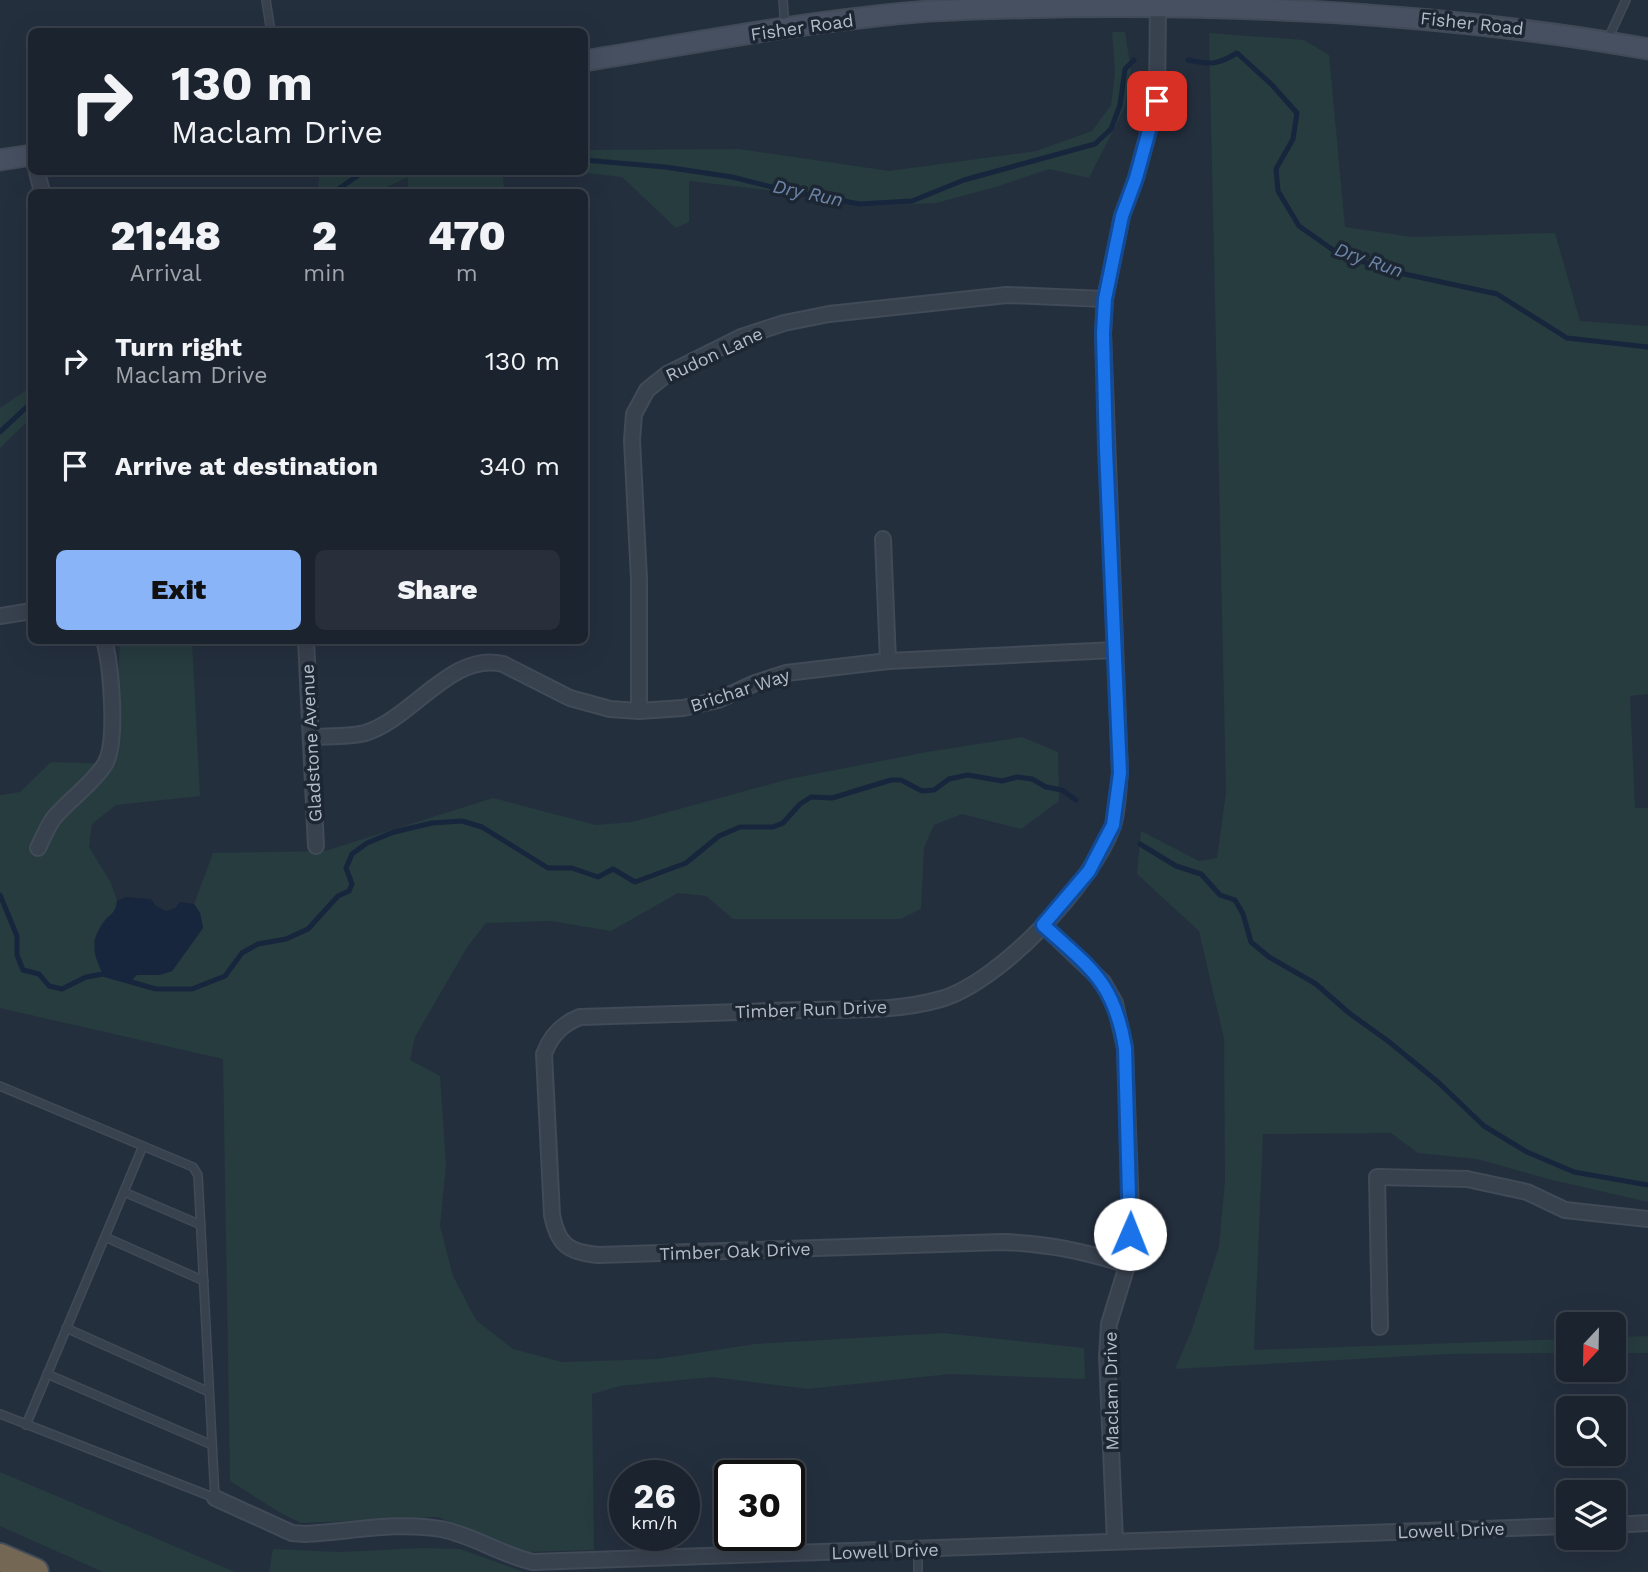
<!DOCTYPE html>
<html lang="en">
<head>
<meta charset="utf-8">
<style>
	:root { --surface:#1b232e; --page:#282f3a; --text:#f1f3f6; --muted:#a0a4aa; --line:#39404a; --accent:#8ab4f8 }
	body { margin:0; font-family:"Work Sans",sans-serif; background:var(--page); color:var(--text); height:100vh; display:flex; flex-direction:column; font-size:26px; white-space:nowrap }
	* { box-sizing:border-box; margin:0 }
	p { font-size:23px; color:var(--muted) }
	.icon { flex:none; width:38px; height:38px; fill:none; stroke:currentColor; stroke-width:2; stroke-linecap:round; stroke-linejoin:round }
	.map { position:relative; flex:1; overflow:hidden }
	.drawer { position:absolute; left:28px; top:189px; width:560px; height:455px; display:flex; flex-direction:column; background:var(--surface); border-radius:10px; box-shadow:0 7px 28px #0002,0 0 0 2px var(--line) }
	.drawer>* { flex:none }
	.hud { position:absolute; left:28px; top:28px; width:560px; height:147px; border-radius:10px; box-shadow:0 7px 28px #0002,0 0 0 2px var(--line); background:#1b232e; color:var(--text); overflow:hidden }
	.needle { width:46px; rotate:202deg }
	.buttons { position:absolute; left:1556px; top:1312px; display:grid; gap:14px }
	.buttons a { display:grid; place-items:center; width:70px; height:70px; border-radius:10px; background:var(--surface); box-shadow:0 7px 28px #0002,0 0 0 2px var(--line); font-size:35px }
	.speed { position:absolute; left:609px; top:1460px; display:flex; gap:14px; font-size:35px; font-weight:700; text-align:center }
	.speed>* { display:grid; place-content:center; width:91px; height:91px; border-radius:50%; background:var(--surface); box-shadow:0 7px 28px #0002,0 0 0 2px var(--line); line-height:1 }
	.speed small { font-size:18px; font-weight:400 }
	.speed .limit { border:4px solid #111; border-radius:10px; background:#fff; color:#111 }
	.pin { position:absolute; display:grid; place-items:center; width:60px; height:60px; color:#fff; margin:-30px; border-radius:14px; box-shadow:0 4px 10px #0006 }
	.me { position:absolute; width:77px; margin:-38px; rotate:1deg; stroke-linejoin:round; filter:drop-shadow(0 0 5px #0008) }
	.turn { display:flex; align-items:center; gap:24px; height:147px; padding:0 28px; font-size:32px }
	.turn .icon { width:91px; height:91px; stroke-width:2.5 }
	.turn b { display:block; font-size:49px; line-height:60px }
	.eta { display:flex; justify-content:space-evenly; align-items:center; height:119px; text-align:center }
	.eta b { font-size:42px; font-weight:800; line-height:49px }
	.action { display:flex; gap:14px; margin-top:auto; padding:14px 28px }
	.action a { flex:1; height:80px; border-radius:10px; background:var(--accent); color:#111; font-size:28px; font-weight:800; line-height:80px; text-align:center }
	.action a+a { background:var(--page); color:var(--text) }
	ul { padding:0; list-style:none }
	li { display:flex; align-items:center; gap:21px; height:105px; padding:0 28px }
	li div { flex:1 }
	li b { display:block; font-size:26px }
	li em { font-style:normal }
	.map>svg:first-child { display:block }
</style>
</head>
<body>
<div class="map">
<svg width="1648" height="1572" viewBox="0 0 1648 1572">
	<rect width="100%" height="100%" fill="#242f3e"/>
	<g fill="#263c3f">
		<polygon points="1112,32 1125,32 1131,70 1125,107 1089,178 1049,169 999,186 936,203 869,206 775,191 689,181 689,222 676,228 622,177 578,172 584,172 585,150 739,149 889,171 1036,151 1092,131 1111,105 1115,72"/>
		<polygon points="1209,33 1304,40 1329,55 1345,227 1412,237 1555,233 1580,321 1648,326 1648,694 1630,696 1635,808 1648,808 1648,1202 1548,1179 1477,1159 1418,1153 1391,1133 1263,1134 1254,1350 1568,1339 1568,1353 1447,1354 1175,1369 1192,1329 1219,1247 1225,1181 1224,1039 1199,931 1137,874 1141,831 1199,861 1217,858 1226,792"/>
		<polygon points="319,172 503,172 504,192 408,192 408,177 376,192 318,192"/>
		<polygon points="31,387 31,418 0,448 0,408"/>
		<polygon points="120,641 192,641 200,796 116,805 92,824 89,847 111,883 117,901 115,912 102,923 93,942 137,975 159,975 172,971 203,928 200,913 194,904 213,853 325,851 493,798 596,825 632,822 789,779 927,752 1022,737 1058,752 1059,801 1021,829 962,814 934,825 924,848 921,909 900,919 733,919 706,896 678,893 611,931 551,921 486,923 466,949 415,1037 410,1060 440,1076 446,1165 440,1226 453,1276 476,1320 513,1349 562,1362 658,1359 755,1344 943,1333 1084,1348 1085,1379 950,1374 808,1389 712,1377 620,1386 592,1394 594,1550 526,1552 502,1545 438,1517 301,1523 279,1512 230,1481 223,1059 0,1008 0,795 20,792 51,762 114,764"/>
		<polygon points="1648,1336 1648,1353 1614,1353 1614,1337"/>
		<polygon points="0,1472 235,1572 103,1572 0,1526"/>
		<polygon points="423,1548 460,1549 524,1572 269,1572 273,1549 340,1552"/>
	</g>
	<path fill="#17263c" d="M125,897l26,2 5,7 10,5 9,-3 5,-6 14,2 6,9 3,15 -31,43 -13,4h-22l-8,8 -26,-9c-9,-17 -13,-32 -1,-49 6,-11 13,-9 15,-24z"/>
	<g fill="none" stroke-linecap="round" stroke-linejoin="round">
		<g stroke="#17263c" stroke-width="5">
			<path d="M1188,60c23,5 29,5 49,-7l35,32 25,28 -4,26 -17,30 2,22 21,35 37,26 50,18 111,24 70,44 81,9"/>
			<polyline points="584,160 665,167 732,177 788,191 860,204 912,201 964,180 1095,144 1111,129 1120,105 1125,69 1134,60"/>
			<polyline points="334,192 363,172"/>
			<polyline points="0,432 32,402"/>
			<polyline points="1140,844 1176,866 1201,874 1220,895 1235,900 1243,914 1251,942 1269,957 1316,984 1349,1013 1388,1041 1438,1082 1484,1126 1527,1152 1574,1172 1648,1185"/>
			<polyline points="0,895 17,936 17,955 23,970 39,974 49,986 62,989 86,977 103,974 156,989 192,989 225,976 242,953 258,944 286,939 308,929 338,896 349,891 352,884 346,868 352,854 367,843 394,832 432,823 462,821 482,827 548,868 572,868 598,877 613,869 635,882 686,863 719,836 740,827 773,827 783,823 800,804 811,797 832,798 891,780 901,780 922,791 934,790 949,779 968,775 1002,781 1017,777 1032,779 1046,787 1062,790 1076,800"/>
		</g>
		<g stroke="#414a57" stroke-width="10">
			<g id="lane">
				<polyline points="266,0 271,32"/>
				<polyline points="783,0 785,28"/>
				<polyline points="1607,41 1626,0"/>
				<polyline points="0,1086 193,1167 198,1175 215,1498 0,1414"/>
				<polyline points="124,1192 201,1225"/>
				<polyline points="105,1237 204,1281"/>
				<polyline points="66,1328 209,1392"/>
				<polyline points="47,1374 212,1445"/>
				<polyline points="26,1425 143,1146"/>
				<polyline points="918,1549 918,1572"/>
			</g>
		</g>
		<g stroke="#414a57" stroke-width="18">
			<g id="street">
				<polyline points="37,172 42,192"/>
				<polyline points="883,539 888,661"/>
				<polyline points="0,616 32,611"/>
				<polyline points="306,640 316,846"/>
				<polyline points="639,711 639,579 632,440 634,414 647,390 667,374 741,337 784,323 829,314 1007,295 1105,299"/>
				<path d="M311,737c17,-1 38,0 54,-4 47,-14 87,-82 138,-69l67,34 40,11 29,2 44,-3 35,-8 37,-17 31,-10 102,-12 227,-11"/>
				<path d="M38,848c5,-10 9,-20 15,-29 15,-19 39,-34 52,-55 13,-22 6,-99 -1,-124"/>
				<polyline points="1043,925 1103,982 1115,1003 1125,1048 1131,1211 1130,1256 1109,1324 1107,1356 1115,1541"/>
				<path d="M1128,1265c-46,-14 -77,-21 -125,-23l-405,13c-30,-3 -40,-10 -46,-40l-8,-161c7,-19 18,-30 36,-37 74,-2 149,-5 223,-7 45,-1 94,2 138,-11 59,-17 151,-115 172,-173 5,-16 5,-36 7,-53l-17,-440 2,-34 17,-83 14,-38 21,-77 1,-98"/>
				<polyline points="1380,1327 1377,1177 1467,1179 1527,1192 1565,1210 1648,1219"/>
				<path d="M215,1498l77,35 13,1c44,-2 92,-13 136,-5 32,6 60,26 92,33l1035,-36"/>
				<polyline points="1614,1525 1648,1523"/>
			</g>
		</g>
		<g stroke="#414a57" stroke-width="23">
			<g id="secondary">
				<path d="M584,61c115,-19 230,-41 346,-50 240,-11 482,-4 718,38"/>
				<polyline points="0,160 32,155"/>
			</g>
		</g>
		<g stroke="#434c59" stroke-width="30">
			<polyline id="highway" points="0,1557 35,1572"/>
		</g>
		<use href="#lane" stroke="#38414e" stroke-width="7"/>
		<use href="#street" stroke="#38414e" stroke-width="14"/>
		<use href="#secondary" stroke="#465061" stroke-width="19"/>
		<use href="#highway" stroke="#746855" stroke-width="26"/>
	</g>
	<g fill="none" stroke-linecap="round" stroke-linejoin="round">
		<g stroke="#114b97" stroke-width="18">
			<path id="route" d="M1130,1234l-5,-186c-11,-67 -35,-80 -82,-123l46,-54 24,-46 7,-52 -14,-324 -3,-116 2,-34 17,-83 14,-38 21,-77"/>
		</g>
		<use href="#route" stroke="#1a73e8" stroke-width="12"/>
	</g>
	<g text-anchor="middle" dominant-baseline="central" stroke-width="7" stroke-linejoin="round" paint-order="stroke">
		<g font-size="18" fill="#b4bcc9" stroke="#1d2633">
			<text transform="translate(1472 23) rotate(6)">Fisher Road</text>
			<text transform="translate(802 27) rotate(-8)">Fisher Road</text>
			<text transform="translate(714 354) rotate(-25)">Rudon Lane</text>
			<text transform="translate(740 690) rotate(-18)">Brichar Way</text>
			<text transform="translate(311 743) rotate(-93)">Gladstone Avenue</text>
			<text transform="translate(811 1009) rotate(-2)">Timber Run Drive</text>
			<text transform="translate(735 1251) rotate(-2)">Timber Oak Drive</text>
			<text transform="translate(1111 1391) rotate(-91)">Maclam Drive</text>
			<text transform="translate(1451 1530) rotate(-2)">Lowell Drive</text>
			<text transform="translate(885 1551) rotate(-2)">Lowell Drive</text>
		</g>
		<g font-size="19" font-style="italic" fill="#6d86a8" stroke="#1d2633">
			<text transform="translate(808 193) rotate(12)">Dry Run</text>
			<text transform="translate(1369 260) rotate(19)">Dry Run</text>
		</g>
	</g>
</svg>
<div class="buttons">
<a><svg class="needle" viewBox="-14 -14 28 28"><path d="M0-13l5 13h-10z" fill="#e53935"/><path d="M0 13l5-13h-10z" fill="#a0a4aa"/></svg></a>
<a><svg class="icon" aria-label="search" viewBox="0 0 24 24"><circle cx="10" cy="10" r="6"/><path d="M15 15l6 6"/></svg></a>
<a><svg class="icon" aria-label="layers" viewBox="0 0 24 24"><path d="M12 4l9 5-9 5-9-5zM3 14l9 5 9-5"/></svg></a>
</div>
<div class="speed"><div>26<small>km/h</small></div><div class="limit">30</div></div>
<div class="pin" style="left:1157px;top:101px;background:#d93025"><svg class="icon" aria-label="arrive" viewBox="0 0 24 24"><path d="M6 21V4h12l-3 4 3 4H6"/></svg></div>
<svg class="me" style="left:1130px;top:1234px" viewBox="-20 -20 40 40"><circle r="19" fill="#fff"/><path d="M0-13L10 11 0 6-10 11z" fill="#1a73e8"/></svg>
<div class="hud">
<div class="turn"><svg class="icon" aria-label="right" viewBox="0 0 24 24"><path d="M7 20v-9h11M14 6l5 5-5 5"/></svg><div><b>130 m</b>Maclam Drive</div></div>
</div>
<section class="drawer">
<div class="eta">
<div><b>21:48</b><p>Arrival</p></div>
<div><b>2</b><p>min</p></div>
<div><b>470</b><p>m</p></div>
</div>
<ul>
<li><svg class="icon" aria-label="right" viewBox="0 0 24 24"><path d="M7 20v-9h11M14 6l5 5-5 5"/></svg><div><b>Turn right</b><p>Maclam Drive</p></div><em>130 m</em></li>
<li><svg class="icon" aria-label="arrive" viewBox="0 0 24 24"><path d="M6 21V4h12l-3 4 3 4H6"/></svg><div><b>Arrive at destination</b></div><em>340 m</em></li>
</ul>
<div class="action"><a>Exit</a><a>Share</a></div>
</section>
</div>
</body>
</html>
